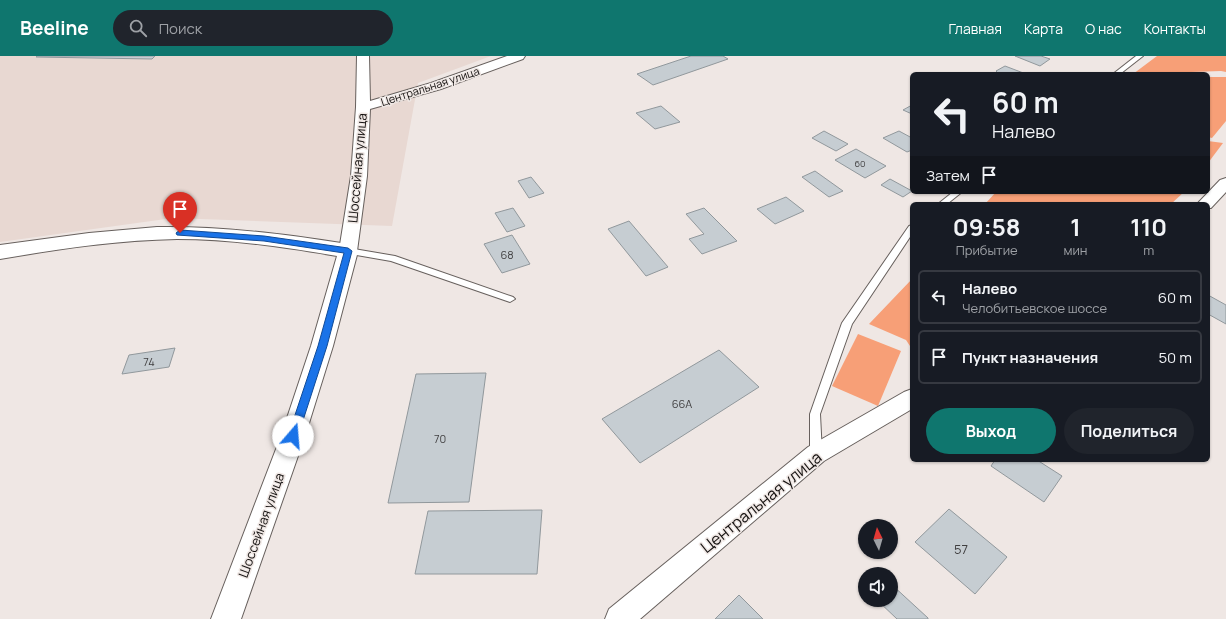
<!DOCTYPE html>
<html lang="ru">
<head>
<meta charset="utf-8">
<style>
	:root { --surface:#171b24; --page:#20242c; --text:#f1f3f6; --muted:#9ea1a6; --line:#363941; --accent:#0f766e }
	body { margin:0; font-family:Manrope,sans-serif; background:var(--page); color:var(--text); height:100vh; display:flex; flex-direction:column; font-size:15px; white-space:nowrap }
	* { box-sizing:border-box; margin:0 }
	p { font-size:13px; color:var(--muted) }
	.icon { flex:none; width:22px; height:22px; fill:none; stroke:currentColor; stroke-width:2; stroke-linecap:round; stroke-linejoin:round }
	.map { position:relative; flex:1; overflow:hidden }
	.drawer { position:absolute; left:910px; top:146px; width:300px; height:260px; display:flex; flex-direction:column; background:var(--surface); border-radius:6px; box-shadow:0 1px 3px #0004 }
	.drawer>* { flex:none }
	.banner { position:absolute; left:910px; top:16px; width:300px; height:122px; border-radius:6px; box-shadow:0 1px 3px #0004; background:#171b24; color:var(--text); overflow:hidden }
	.needle { width:26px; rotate:355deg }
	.fabs { position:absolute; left:858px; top:463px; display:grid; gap:8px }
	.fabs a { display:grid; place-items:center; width:40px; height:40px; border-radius:50%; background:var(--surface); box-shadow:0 1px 3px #0004; font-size:20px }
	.pin { position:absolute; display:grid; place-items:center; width:34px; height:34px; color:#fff; margin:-41px -17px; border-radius:50% 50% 50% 0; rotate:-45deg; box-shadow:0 0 4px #0007 }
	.pin .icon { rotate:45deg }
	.me { position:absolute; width:44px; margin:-22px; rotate:18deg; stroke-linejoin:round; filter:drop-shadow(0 0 3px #0008) }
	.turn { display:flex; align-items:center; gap:14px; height:84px; padding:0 16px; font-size:18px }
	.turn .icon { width:52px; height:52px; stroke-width:2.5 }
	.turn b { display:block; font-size:28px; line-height:34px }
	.then { display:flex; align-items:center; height:38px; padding:0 16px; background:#0003; gap:8px; font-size:15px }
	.eta { display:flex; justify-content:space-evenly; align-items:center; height:68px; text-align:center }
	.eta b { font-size:24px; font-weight:700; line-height:28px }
	.button { display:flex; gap:8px; margin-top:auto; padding:8px 16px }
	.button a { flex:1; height:46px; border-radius:24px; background:var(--accent); color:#fff; font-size:16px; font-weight:700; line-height:46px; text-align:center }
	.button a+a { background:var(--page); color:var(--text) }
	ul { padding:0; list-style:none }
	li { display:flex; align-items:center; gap:12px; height:54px; margin:0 8px 6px; padding:0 8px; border:2px solid var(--line); border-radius:6px }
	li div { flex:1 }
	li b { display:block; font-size:15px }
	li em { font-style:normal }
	header { display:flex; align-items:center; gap:24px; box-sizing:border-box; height:56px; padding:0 20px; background:var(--accent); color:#fff }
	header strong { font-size:19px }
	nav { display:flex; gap:22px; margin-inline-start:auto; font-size:14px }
	.search { width:280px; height:36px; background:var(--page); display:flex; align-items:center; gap:10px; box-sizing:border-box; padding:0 14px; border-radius:22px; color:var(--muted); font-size:15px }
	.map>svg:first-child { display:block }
</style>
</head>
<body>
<header>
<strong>Beeline</strong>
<div class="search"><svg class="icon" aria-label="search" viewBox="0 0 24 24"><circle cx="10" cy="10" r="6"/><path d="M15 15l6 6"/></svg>Поиск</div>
<nav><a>Главная</a><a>Карта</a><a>О нас</a><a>Контакты</a></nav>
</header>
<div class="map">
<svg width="1226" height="563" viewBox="0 0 1226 563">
	<rect width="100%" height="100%" fill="#efe7e4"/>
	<polygon fill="#e8d8d2" points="0,0 491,0 418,27 392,170 173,162 0,186"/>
	<g fill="#f79f77">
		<polygon points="1157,0 1226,0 1226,16 1221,15 1133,18"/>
		<polygon points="1208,21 1226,21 1226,65 1212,82 1208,81"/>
		<polygon points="1208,85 1223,87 1208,107"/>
		<polygon points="996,136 1184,136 1171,148 985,148"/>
		<polygon points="912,223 912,293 906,284 869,268"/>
		<polygon points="858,278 901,295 878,350 832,330"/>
	</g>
	<g fill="#c6cdd2" stroke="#91989c">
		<polygon points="37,0 155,0 152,3 36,1"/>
		<polygon points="691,0 723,0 728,3 653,29 637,18"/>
		<polygon points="1015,0 1041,0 1050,3 1040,10"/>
		<polygon points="1005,10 1026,18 994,18 997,16 996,15"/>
		<polygon points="912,49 912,58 903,54"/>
		<polygon points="661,50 680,66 655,73 636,57"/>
		<polygon points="824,75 848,88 836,95 812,82"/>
		<polygon points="899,75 912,82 912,94 907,96 883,82"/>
		<polygon points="856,93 886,110 865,122 835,104"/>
		<polygon points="815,115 843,135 829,141 802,121"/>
		<polygon points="531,121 544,137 529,142 518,125"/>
		<polygon points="890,123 912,135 903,141 881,129"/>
		<polygon points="786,141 804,155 775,168 757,153"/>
		<polygon points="513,152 525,170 507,176 495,157"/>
		<polygon points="704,152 737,185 702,198 689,183 704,178 686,158"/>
		<polygon points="629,165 668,211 646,220 608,173"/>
		<polygon points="512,179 530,208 502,217 484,188"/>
		<polygon points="1208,239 1226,249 1226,268 1208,258"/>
		<polygon points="175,292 169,311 122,318 129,299"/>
		<polygon points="719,294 759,331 640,407 602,363"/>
		<polygon points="486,317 469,446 388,447 416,318"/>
		<polygon points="995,404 1037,404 1062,420 1044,446 991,410"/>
		<polygon points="949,453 1007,501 975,538 915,486"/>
		<polygon points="542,454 537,518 415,518 428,455"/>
		<polygon points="891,528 928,562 928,563 897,563 877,544 891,544"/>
		<polygon points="739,539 763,563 715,563"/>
	</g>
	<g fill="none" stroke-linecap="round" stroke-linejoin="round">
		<g stroke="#67605d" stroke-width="2">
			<g id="service">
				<polygon points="1136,0 1143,0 1120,18 1113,18"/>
				<polygon points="953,136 962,136 947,148 938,148"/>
				<polygon points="912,169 912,178 852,268 820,358 822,398 820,402 816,403 812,402 810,398 810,358 842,267 909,170"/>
				<polygon points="348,192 395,200 513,241 515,243 510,246 391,205 345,197 344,195 345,193"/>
			</g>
		</g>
		<g stroke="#67605d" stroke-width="2">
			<g id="minor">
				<polygon points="357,0 369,0 370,45 431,27 507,0 525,0 523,3 441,33 370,53 367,120 357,195 354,199 348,201 342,199 339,195 351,120 356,51"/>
				<polygon points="1226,122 1226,136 1211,152 1208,152 1208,148 1197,148 1220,124"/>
				<polygon points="912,333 912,353 824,405 640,563 605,563 609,553 808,391 904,336"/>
			</g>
		</g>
		<g stroke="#67605d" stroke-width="2">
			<path id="tertiary" d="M157,171c64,-1 127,7 191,17l7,2 3,5 -25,95 -28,90 -64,183h-30l70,-183 30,-90 26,-90c-53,-9 -106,-17 -160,-17 -59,1 -118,10 -177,20v-14l89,-12z"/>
		</g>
		<use href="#service" fill="#fff" fill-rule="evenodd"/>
		<use href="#minor" fill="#fff" fill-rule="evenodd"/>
		<use href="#tertiary" fill="#fff" fill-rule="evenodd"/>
	</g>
	<polygon fill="#1a73e8" stroke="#114b97" points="180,174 264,180 348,192 352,195 327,290 297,383 293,384 290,383 288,380 318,290 344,197 264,185 177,179 176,177"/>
	<g text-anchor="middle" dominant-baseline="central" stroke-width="3" stroke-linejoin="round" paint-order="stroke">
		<g font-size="9" fill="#403f40">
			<text x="860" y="107">60</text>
		</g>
		<g font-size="11" fill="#13100f" stroke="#efe7e4">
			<text transform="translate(430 30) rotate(-18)">Центральная улица</text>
		</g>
		<g font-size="11" fill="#403f40">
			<text x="507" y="198">68</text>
			<text x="149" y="305">74</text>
			<text x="682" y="347">66А</text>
			<text x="440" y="382">70</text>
		</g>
		<g font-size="13" fill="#13100f" stroke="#efe7e4">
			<text transform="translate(357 112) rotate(-85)">Шоссейная улица</text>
			<text transform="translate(261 469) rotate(-70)">Шоссейная улица</text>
		</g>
		<g font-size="13" fill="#403f40">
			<text x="961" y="493">57</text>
		</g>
		<g font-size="16" fill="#13100f" stroke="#efe7e4">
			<text transform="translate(761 446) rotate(-39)">Центральная улица</text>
		</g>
	</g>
</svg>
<div class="fabs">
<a><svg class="needle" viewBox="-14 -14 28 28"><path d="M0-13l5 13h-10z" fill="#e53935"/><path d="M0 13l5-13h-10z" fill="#9ea1a6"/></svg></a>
<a><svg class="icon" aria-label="sound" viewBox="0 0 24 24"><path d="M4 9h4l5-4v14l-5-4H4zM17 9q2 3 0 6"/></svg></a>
</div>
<div class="pin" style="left:180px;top:177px;background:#d93025"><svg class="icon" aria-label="arrive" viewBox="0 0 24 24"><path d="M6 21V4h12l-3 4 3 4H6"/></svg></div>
<svg class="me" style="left:293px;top:380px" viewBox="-20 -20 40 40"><circle r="19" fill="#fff"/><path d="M0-13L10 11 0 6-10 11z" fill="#1a73e8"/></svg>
<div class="banner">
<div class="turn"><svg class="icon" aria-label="left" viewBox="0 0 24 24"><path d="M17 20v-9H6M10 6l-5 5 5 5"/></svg><div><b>60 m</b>Налево</div></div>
<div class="then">Затем<svg class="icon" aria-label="arrive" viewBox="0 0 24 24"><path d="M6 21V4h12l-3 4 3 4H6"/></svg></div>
</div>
<section class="drawer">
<div class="eta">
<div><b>09:58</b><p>Прибытие</p></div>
<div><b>1</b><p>мин</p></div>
<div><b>110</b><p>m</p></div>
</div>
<ul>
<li><svg class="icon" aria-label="left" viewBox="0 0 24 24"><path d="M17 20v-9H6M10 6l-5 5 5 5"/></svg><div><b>Налево</b><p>Челобитьевское шоссе</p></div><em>60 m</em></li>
<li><svg class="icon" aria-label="arrive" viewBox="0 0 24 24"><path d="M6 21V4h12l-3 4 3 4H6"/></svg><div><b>Пункт назначения</b></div><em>50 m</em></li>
</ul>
<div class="button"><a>Выход</a><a>Поделиться</a></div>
</section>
</div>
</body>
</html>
